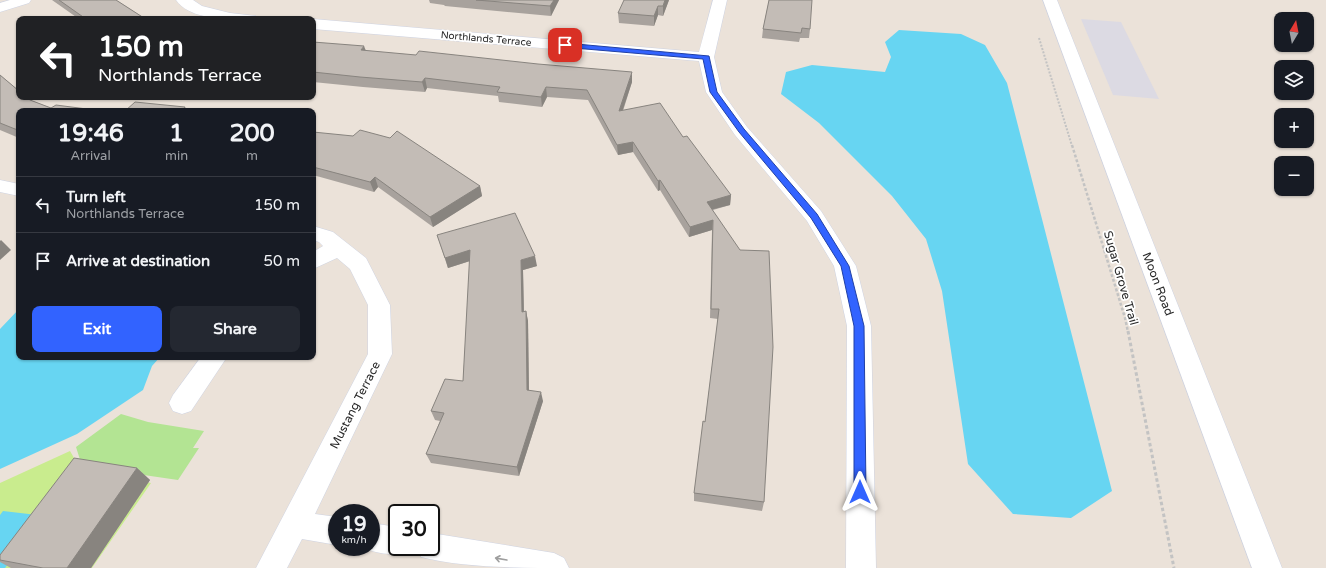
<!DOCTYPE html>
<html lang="en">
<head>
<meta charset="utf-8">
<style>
	:root { --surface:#171b24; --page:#242831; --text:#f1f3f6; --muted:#9ea1a6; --line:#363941; --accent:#3263ff }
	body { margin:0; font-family:"Varela Round",sans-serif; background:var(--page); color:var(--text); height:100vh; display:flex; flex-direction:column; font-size:15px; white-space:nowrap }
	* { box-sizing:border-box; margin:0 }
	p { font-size:13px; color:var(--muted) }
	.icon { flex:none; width:22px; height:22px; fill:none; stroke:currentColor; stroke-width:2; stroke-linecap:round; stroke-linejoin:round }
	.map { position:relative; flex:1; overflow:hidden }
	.panel { position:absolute; left:16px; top:108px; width:300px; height:252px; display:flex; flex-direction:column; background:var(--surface); border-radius:8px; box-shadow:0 1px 3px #0004 }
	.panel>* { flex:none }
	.banner { position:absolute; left:16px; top:16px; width:300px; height:84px; border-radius:8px; box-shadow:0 1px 3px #0004; background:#202124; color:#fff; overflow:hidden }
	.needle { width:26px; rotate:10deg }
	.controls { position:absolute; left:1274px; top:12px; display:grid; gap:8px }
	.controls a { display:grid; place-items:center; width:40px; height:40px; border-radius:8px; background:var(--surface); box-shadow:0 1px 3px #0004; font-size:20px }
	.speed { position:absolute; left:328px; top:504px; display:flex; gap:8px; font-size:20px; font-weight:700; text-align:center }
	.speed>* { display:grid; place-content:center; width:52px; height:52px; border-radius:50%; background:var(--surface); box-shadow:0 1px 3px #0004; line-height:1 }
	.speed small { font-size:10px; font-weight:400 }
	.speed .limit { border:2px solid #111; border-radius:6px; background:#fff; color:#111 }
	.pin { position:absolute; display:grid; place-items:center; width:34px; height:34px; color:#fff; margin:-17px; border-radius:8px; box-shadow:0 2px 6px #0006 }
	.me { position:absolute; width:44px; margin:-22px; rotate:0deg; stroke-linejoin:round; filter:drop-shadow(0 0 3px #0008) }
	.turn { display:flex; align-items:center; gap:14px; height:84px; padding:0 16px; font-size:18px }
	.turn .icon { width:52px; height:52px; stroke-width:2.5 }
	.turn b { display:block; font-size:28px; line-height:34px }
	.eta { display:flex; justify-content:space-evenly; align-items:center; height:68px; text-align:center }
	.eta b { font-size:24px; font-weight:700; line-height:28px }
	.cta { display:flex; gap:8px; margin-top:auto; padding:8px 16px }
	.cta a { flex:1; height:46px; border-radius:8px; background:var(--accent); color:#fff; font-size:16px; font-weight:700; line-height:46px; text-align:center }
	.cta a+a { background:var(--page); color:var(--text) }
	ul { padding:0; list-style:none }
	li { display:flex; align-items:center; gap:12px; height:56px; padding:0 16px; border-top:1px solid var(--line) }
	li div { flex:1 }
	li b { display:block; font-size:15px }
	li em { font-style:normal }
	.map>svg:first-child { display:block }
</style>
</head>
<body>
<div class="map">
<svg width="1326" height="568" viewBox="0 0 1326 568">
	<rect width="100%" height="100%" fill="#ebe2d9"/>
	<polygon fill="#dcdae3" points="1081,19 1121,22 1159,99 1113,95"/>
	<polygon fill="#b3e493" points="121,414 148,422 204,431 193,448 199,448 178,480 82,466 76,447"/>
	<polygon fill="#c9ec8e" points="70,451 80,468 151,483 92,568 0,568 0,483"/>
	<g fill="#67d5f2">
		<polygon points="899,30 961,34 985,45 1007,83 1112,491 1071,518 1013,514 968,464 942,291 926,239 892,196 819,123 781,94 786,72 812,65 885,72 891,57 885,42"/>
		<polygon points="19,309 19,357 160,357 152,366 143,390 77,434 0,469 0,329"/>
		<polygon points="3,511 46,516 5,568 0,568 0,515"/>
	</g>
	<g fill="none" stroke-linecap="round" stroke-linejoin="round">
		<g stroke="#ced3e2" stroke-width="1">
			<g id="minor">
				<polygon points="10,0 31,0 29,3 0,12 0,3"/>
				<path d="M176,0h17l9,6 28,7 26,3 2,3c-23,0 -67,3 -82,-19z"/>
				<polygon points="713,0 727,0 714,57 722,92 747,127 821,211 856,266 871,326 876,568 846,568 847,326 834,266 807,221 735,135 706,92 699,61 313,29 313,19 699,52"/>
				<polygon points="1043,0 1057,0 1282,568 1252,568"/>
				<polygon points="0,180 19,184 19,196 0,192"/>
				<polygon points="313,226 333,232 366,258 390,305 392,354 315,514 337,517 337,545 302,539 287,568 256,568 368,354 368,305 350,269 337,258 313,269 313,252 323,246 319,242 313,240"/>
				<polygon points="201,357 227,357 191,411 182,414 173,411 169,403 173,395"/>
				<path d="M371,523l26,4v20h12l-2,4c-15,6 -31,2 -46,-4h10z"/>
				<path d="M431,533l123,20 10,5 5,10c-46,0 -106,0 -148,-11l-5,-10h15z"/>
			</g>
		</g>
		<polyline stroke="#c3c3c3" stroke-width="2" stroke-dasharray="2 1.5" stroke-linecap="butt" points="1039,38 1072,146"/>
		<polyline stroke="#c3c3c3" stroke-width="2.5" stroke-dasharray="3 2" stroke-linecap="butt" points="1072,145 1125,318 1128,332"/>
		<polyline stroke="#c3c3c3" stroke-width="3" stroke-dasharray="3.5 2.5" stroke-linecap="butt" points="1128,331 1174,568"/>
		<use href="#minor" fill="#fff" fill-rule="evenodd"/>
	</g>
	<g fill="#a8a29d">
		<polygon points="52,0 116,0 144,18 147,19 79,19"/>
		<polygon points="429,0 559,0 551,16 445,6 444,5 430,3"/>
		<polygon points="669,0 663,16 658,15 654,26 619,23 618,13"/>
		<polygon points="769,0 810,29 809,38 800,38 799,42 762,38 763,29"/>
		<polygon points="313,42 366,51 632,82 623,111 683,137 731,195 730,205 713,210 764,502 762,511 694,501 694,493 705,422 718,319 710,318 712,230 689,237 660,190 658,191 633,152 618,155 588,100 547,97 542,107 499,102 498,96 427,88 425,92 363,87 313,82"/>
		<polygon points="0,75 30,100 51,108 102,111 19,111 19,138 0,130"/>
		<polygon points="313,132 480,186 482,196 433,227 378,187 374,192 313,175"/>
		<polygon points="437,235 537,266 523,270 524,311 526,311 528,321 529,390 543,401 519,476 431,463 426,454 440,421 435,420 431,411 463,381 470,261 448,268"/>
		<polygon points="137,468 150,480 91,568 11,568 0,562 0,555"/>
	</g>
	<g fill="#88847f">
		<polygon points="554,0 559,0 551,16 550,6"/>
		<polygon points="665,0 669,0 663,16 663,6"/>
		<polygon points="658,6 658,15 654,26 654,16"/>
		<polygon points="364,46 368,56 361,50"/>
		<polygon points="632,72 632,82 619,121 619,111"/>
		<polygon points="425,78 427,88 425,92 422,82"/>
		<polygon points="546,87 547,97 542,107 541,97"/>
		<polygon points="185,107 188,111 181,111"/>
		<polygon points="633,142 633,152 618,155 617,145"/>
		<polygon points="375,177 378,187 374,192 370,182"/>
		<polygon points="660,180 660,190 658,191 658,181"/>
		<polygon points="480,186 482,196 433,227 430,217"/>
		<polygon points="731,195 730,205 706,211 707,202"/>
		<polygon points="713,220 712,230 689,237 690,227"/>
		<polygon points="1,240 11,250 0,260 0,241"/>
		<polygon points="470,250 473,260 448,268 445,258"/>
		<polygon points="535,256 537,266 523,270 524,321 522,312 521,260"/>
		<polygon points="526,311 528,321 529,399 527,390"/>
		<polygon points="541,392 543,401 519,476 517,467"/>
		<polygon points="137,468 150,480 91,568 67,568"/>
	</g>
	<g fill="#c3bcb6" stroke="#88847f">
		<polygon points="59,0 116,0 144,18 147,19 86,19"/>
		<polygon points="476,0 554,0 550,6"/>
		<polygon points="624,0 665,0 663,6 658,6 654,16 618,13"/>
		<polygon points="769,0 812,0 810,29 802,28 801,33 763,29"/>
		<polygon points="313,42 364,46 361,50 416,55 419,51 538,64 632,72 619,111 660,103 683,137 687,136 731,195 707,202 740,250 769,251 773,347 764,502 694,493 703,421 705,422 719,309 711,309 713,220 690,227 660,180 658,181 633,142 617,145 587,90 546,87 541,97 497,92 500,87 425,78 422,82 360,77 313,72"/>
		<polygon points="0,75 19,91 19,97 26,97 30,100 51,108 56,105 102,111 19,111 19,130 15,129 0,123"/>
		<polygon points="135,102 185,107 181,111 125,111"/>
		<polygon points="360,130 390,138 397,131 480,186 430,217 375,177 370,182 313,167 313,132 353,136"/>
		<polygon points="515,213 535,256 521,260 522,312 526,311 527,390 541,392 517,467 426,454 444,413 431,411 445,379 463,381 470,250 445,258 437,235"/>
		<polygon points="74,458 137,468 67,568 43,568 0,560 0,555"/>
	</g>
	<defs><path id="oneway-shaft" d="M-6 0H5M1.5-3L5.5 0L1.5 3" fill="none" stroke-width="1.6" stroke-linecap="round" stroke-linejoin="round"/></defs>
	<use stroke="#9e9e9e" href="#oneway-shaft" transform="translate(501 559) rotate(-170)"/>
	<polygon fill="#3263ff" stroke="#2040a6" points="565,43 709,56 717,92 744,129 817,214 849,266 864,326 866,492 864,496 860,498 856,496 854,492 854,326 841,266 811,218 739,132 710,92 703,59 562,47 561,45"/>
	<g text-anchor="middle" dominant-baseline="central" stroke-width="3.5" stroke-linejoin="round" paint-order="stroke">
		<g font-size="10" fill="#282828" stroke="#fff">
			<text transform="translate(486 39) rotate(5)">Northlands Terrace</text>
		</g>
		<g font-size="12" fill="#282828" stroke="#fff">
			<text transform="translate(1121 278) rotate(74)">Sugar Grove Trail</text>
			<text transform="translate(1158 284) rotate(69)">Moon Road</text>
			<text transform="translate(355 405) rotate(-63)">Mustang Terrace</text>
		</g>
	</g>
</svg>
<div class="controls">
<a><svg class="needle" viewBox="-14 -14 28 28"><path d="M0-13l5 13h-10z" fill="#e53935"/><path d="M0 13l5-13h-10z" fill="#9ea1a6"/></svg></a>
<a><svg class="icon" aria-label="layers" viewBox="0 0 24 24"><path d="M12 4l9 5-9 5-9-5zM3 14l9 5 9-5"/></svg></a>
<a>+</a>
<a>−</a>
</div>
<div class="speed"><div>19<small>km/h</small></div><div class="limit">30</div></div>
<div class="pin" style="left:565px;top:45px;background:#d93025"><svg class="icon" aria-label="arrive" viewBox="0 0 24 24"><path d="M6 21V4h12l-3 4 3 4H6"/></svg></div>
<svg class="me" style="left:860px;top:492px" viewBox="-20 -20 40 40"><path d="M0-17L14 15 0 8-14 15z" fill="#3263ff" stroke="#fff" stroke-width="4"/></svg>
<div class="banner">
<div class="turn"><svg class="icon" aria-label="left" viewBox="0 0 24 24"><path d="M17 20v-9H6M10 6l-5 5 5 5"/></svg><div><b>150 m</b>Northlands Terrace</div></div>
</div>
<section class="panel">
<div class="eta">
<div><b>19:46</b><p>Arrival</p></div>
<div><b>1</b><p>min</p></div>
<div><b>200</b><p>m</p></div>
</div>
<ul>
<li><svg class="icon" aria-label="left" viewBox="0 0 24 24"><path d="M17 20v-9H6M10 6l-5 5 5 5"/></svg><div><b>Turn left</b><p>Northlands Terrace</p></div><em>150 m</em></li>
<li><svg class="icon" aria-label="arrive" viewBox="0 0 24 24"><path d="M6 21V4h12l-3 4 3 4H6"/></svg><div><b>Arrive at destination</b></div><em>50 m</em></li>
</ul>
<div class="cta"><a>Exit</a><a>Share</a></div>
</section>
</div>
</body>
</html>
